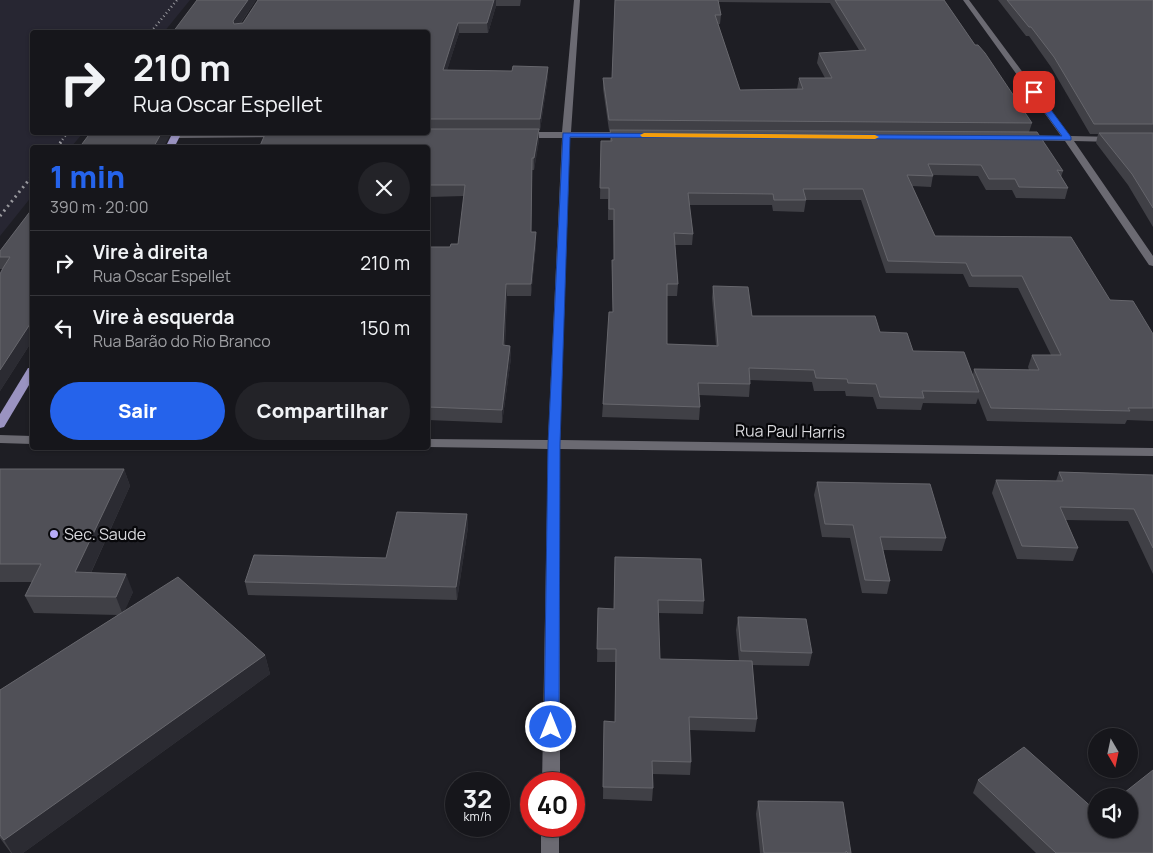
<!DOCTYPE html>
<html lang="pt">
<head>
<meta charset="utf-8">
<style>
	:root { --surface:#16161b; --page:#232328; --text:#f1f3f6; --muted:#9e9fa3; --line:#35353a; --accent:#2563eb }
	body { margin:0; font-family:Manrope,sans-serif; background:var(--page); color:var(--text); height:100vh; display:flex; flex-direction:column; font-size:19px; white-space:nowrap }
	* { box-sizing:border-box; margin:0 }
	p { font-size:16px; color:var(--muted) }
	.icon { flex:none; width:28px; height:28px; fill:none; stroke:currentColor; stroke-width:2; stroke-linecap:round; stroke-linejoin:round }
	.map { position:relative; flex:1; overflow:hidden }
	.sheet { position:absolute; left:30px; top:145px; width:400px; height:305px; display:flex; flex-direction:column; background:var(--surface); border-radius:5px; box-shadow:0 1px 4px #0004,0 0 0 1px var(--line) }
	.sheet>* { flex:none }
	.banner { position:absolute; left:30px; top:30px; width:400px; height:105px; border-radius:5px; box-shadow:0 1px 4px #0004,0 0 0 1px var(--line); background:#16161b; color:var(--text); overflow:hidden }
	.needle { width:32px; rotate:171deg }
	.controls { position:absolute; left:1088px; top:728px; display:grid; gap:10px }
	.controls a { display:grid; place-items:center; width:50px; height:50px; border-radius:50%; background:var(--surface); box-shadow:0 1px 4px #0004,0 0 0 1px var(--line); font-size:25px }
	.speed { position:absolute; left:445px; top:772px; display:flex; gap:10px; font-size:25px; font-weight:700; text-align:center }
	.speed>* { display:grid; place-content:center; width:65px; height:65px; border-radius:50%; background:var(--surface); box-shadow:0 1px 4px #0004,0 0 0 1px var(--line); line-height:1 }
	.speed small { font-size:12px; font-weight:400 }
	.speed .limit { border:8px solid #d22; background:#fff; color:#111 }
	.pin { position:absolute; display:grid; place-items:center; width:42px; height:42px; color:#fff; margin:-21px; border-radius:10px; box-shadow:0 2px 8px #0006 }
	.me { position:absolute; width:55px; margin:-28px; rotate:0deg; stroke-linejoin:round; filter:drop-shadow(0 0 4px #0008) }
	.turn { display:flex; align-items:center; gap:18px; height:105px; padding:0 20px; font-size:22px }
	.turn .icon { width:65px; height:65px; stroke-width:2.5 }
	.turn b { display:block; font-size:35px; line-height:42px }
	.round { display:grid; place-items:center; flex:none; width:52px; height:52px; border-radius:26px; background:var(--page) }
	.head { display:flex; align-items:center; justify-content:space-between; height:85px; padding:0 20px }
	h1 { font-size:30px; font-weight:800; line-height:38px; color:var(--accent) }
	.action { display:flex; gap:10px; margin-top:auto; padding:10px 20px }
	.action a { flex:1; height:58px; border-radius:30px; background:var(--accent); color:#fff; font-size:20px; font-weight:800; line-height:58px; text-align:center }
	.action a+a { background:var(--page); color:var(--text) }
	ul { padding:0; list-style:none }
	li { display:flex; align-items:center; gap:15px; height:65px; padding:0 20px; border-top:1px solid var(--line) }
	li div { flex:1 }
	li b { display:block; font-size:19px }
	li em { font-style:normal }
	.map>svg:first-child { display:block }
</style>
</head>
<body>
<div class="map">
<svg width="1153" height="853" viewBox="0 0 1153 853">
	<rect width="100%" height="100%" fill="#1e1e24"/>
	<polygon fill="#272632" points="0,0 190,0 164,32 32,32 32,132 83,133 71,147 32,148 32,196 0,236"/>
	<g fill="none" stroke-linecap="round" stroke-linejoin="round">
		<g fill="#6b6a72" fill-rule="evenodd">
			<polygon points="574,0 580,0 571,132 627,132 631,135 627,138 570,138 560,440 1153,448 1153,456 560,449 560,784 542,784 548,449 428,447 428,439 548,440 562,138 522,138 518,135 522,132 562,132"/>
			<polygon points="963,0 969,0 1070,136 1117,137 1118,139 1114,142 1074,141 1153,256 1153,266 1149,265 1065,141 1021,140 1020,138 1024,135 1061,136"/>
			<polygon points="282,132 286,135 285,137 177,138 173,135 177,132"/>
			<polygon points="0,435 32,436 32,444 0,443"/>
			<rect x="541" y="826" width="18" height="27"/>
		</g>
		<g fill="#9a93c1" fill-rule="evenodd">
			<polygon points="173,132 182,132 174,148 165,148"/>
			<polygon points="28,368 32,368 32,380 4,427 0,428 0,414"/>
		</g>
		<g stroke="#99999e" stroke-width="2.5" stroke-dasharray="1 3" stroke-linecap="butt">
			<polyline points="151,32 177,0"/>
			<polyline points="60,143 68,132"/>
		</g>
		<g stroke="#99999e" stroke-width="3" stroke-dasharray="2 4" stroke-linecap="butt">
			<polyline points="56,148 61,142"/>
			<polyline points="0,216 32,176"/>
		</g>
	</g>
	<g fill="#404046" fill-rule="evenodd">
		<polygon points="197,0 256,0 241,23 243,23 258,0 521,0 520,6 496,6 488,33 459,33 447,70 512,71 548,67 548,77 540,130 539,130 539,140 534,170 532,170 531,232 536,232 536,244 531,296 507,296 505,345 510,346 511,358 502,423 428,420 428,247 450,247 458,244 464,196 428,197 428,32 173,32"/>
		<path d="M615,0h329l31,45 57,78 -3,9 34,39 -2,6 7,11 -3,11 -49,-1 -4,-8h-26l-8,-14 -45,-1 -2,12 -19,-1 23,50 175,64 43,34v87l-26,-1 -2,4 -138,-3 -9,-23 -2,6 -53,-1 -2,7 -44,-1 -4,-12 -27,-1 -1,-5h-31l-2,-9 -62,-2v4l-1,13 -50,-2 1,12 -1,13 -97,-3 1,-13 10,-92 -1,-40v-12h2l-1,-40h-5v-21h-8l1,-58h9v-11h-1l-6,-41v-11h9zM718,2l112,1 29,47 -40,3 -2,10 8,15h-26l-2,11 -57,1 -22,-66h2l1,-9zM806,200h55l25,73 77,1 6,13 49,1 33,67h-19l-4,12 1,3 -55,-1 -1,6 -60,-24 -33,-19 -128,-16 -39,-30 -1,12 4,47 -49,-1v-48h10l1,-12 -3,-39h17l1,-11 -4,-29h83l1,6 31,1z"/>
		<polygon points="998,0 1153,0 1153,227 1128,185 1096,143 1098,134 1090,134 1051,67 1029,36 1026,36"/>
		<polygon points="32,209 32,341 0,391 2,269 0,269 0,251"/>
		<polygon points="0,469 124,469 130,486 91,573 133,592 124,611 265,655 270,674 23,853 11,853 0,838 0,690 118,615 34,613 25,596 32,582 0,582"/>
		<polygon points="1059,472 1153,475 1153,574 1128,521 1066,520 1078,548 1073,561 1017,559 992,493 996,480 1056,481"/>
		<polygon points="817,482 946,538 942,551 883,550 890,581 887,594 862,593 850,538 822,537 814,495"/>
		<polygon points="467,514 468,527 457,600 248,595 245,582 386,558"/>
		<polygon points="615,557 704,601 703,614 658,613 660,659 739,661 736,630 738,617 812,653 809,666 752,665 757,719 755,732 690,730 691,762 690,775 653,774 653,788 652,801 603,799 604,721 615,722 616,662 597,662 598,608 614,609"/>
		<polygon points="978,780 1096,829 1153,853 1036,853 973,793"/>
		<polygon points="758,801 851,853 760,853 756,814"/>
	</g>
	<g fill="#2b2b32">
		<polygon points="248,0 256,0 235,31 233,21"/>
		<polygon points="494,0 496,0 496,6 488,33 487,23"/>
		<polygon points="458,23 459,33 444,80 443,70"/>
		<polygon points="548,67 548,77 540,130 540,119"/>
		<polygon points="539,129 539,140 534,170 534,158"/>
		<polygon points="162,132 172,132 163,148 153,148"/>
		<polygon points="536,232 536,244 531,296 531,284"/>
		<polygon points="506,284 507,296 504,358 503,345"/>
		<polygon points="32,321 32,341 0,391 0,370"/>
		<polygon points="510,346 511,358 502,423 502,410"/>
		<polygon points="124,469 130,486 83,590 75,572"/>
		<polygon points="467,514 468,527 457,600 456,587"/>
		<polygon points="126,574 133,592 123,615 116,597"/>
		<polygon points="265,655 270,674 23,853 12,853 4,840"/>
	</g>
	<g fill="#505057" stroke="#66666c">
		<polygon points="197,0 248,0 233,21 234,24 243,23 258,0 494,0 487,23 458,23 443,70 512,71 513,66 548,67 540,119 428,119 428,32 173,32"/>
		<polygon points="615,0 718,0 721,15 715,15 740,90 803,89 799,78 832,78 819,53 866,50 835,0 944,0 975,45 978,45 985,53 1032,123 609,120 603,78 612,78"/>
		<polygon points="1007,0 1153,0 1153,124 1094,124 1054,57 1031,27 1029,27"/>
		<polygon points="428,129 539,129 534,158 532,158 531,232 536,232 531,284 506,284 503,345 510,346 502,410 428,407 428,247 450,247 451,244 458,244 465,185 428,185 428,148 259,148 266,132 428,132"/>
		<polygon points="610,130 1037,132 1063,171 1057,170 1068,188 1019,187 1015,179 989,179 981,165 928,164 933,176 907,175 935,236 1071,237 1110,300 1133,301 1153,334 1153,408 1128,408 1130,411 991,408 974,369 1039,370 1032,355 1061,355 1022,276 972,276 966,263 888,261 863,189 803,189 806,200 774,200 773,194 688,193 693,234 674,233 678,284 667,284 667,344 718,346 713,286 748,287 752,316 875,316 880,332 907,333 913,351 964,352 979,392 922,391 924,398 880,397 876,384 848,383 847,379 816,378 814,370 749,368 750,384 698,383 700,407 603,404 609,312 613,312 612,260 614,260 614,209 609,209 609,188 600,188 601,141 612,141"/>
		<polygon points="91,132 162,132 153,148 79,148"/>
		<polygon points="1099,133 1153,133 1153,208 1132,174"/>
		<polygon points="32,209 32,321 0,370 0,274 3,268 10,257 0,257 0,251"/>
		<polygon points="0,469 124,469 75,572 126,574 116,597 25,596 41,564 0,564"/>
		<polygon points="1059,472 1153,475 1153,548 1134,509 1060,507 1078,548 1022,546 996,480 1063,481"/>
		<polygon points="817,482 930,484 946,538 880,537 890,581 865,580 853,525 825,524"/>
		<polygon points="397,512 467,514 456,587 245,582 254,555 386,558"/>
		<polygon points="615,557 701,559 704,601 658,600 660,659 752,661 757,719 689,717 691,762 652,761 653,788 603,787 604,721 615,722 616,649 597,649 598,608 614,609"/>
		<polygon points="178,577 265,655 4,840 0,835 0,690"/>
		<polygon points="738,617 806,619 812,653 741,651"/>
		<polygon points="1024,747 1096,811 1096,829 1129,829 1129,796 1120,796 1153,770 1153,853 1056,853 978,780"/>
		<polygon points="758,801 843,802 851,853 848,853 846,851 846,853 764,853"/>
	</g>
	<polygon fill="#2563eb" stroke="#184099" points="1031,91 1037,91 1071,137 1071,140 570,137 560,444 559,727 557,732 551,733 546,732 544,727 548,444 563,133 1062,136 1030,92"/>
	<polygon fill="#f59e0b" points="644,133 875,135 879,137 875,139 642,137 640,135"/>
	<circle fill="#b7abf8" stroke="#08080b" stroke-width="2" cx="54" cy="534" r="5"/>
	<g text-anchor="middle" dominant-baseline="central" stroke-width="4.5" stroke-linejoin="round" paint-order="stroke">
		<g font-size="16" fill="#dadade" stroke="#08080b">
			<text transform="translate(790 431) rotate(1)">Rua Paul Harris</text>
		</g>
		<g font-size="16" fill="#dadade" stroke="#08080b" text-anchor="start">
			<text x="64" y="534">Sec. Saude</text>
		</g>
	</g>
</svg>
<div class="controls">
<a><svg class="needle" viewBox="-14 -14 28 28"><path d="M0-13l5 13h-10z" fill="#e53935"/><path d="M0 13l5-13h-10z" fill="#9e9fa3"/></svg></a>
<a><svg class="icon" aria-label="sound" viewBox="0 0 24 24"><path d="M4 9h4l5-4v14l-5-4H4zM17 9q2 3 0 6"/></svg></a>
</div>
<div class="speed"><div>32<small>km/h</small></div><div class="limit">40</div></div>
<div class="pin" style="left:1034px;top:92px;background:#d93025"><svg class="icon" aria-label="arrive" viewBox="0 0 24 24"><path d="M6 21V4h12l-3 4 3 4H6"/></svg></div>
<svg class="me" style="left:551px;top:727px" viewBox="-20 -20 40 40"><circle r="17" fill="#2563eb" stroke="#fff" stroke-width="3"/><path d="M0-11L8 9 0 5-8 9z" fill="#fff"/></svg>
<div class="banner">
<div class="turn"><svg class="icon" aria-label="right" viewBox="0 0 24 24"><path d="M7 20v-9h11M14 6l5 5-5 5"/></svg><div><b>210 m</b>Rua Oscar Espellet</div></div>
</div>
<section class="sheet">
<div class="head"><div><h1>1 min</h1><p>390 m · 20:00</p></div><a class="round"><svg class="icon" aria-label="close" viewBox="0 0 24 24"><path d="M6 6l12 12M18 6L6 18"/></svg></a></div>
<ul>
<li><svg class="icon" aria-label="right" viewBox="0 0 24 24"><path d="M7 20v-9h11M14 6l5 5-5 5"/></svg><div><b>Vire à direita</b><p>Rua Oscar Espellet</p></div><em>210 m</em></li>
<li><svg class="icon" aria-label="left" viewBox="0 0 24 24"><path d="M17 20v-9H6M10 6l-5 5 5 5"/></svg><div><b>Vire à esquerda</b><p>Rua Barão do Rio Branco</p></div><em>150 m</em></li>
</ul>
<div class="action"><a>Sair</a><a>Compartilhar</a></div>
</section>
</div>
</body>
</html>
